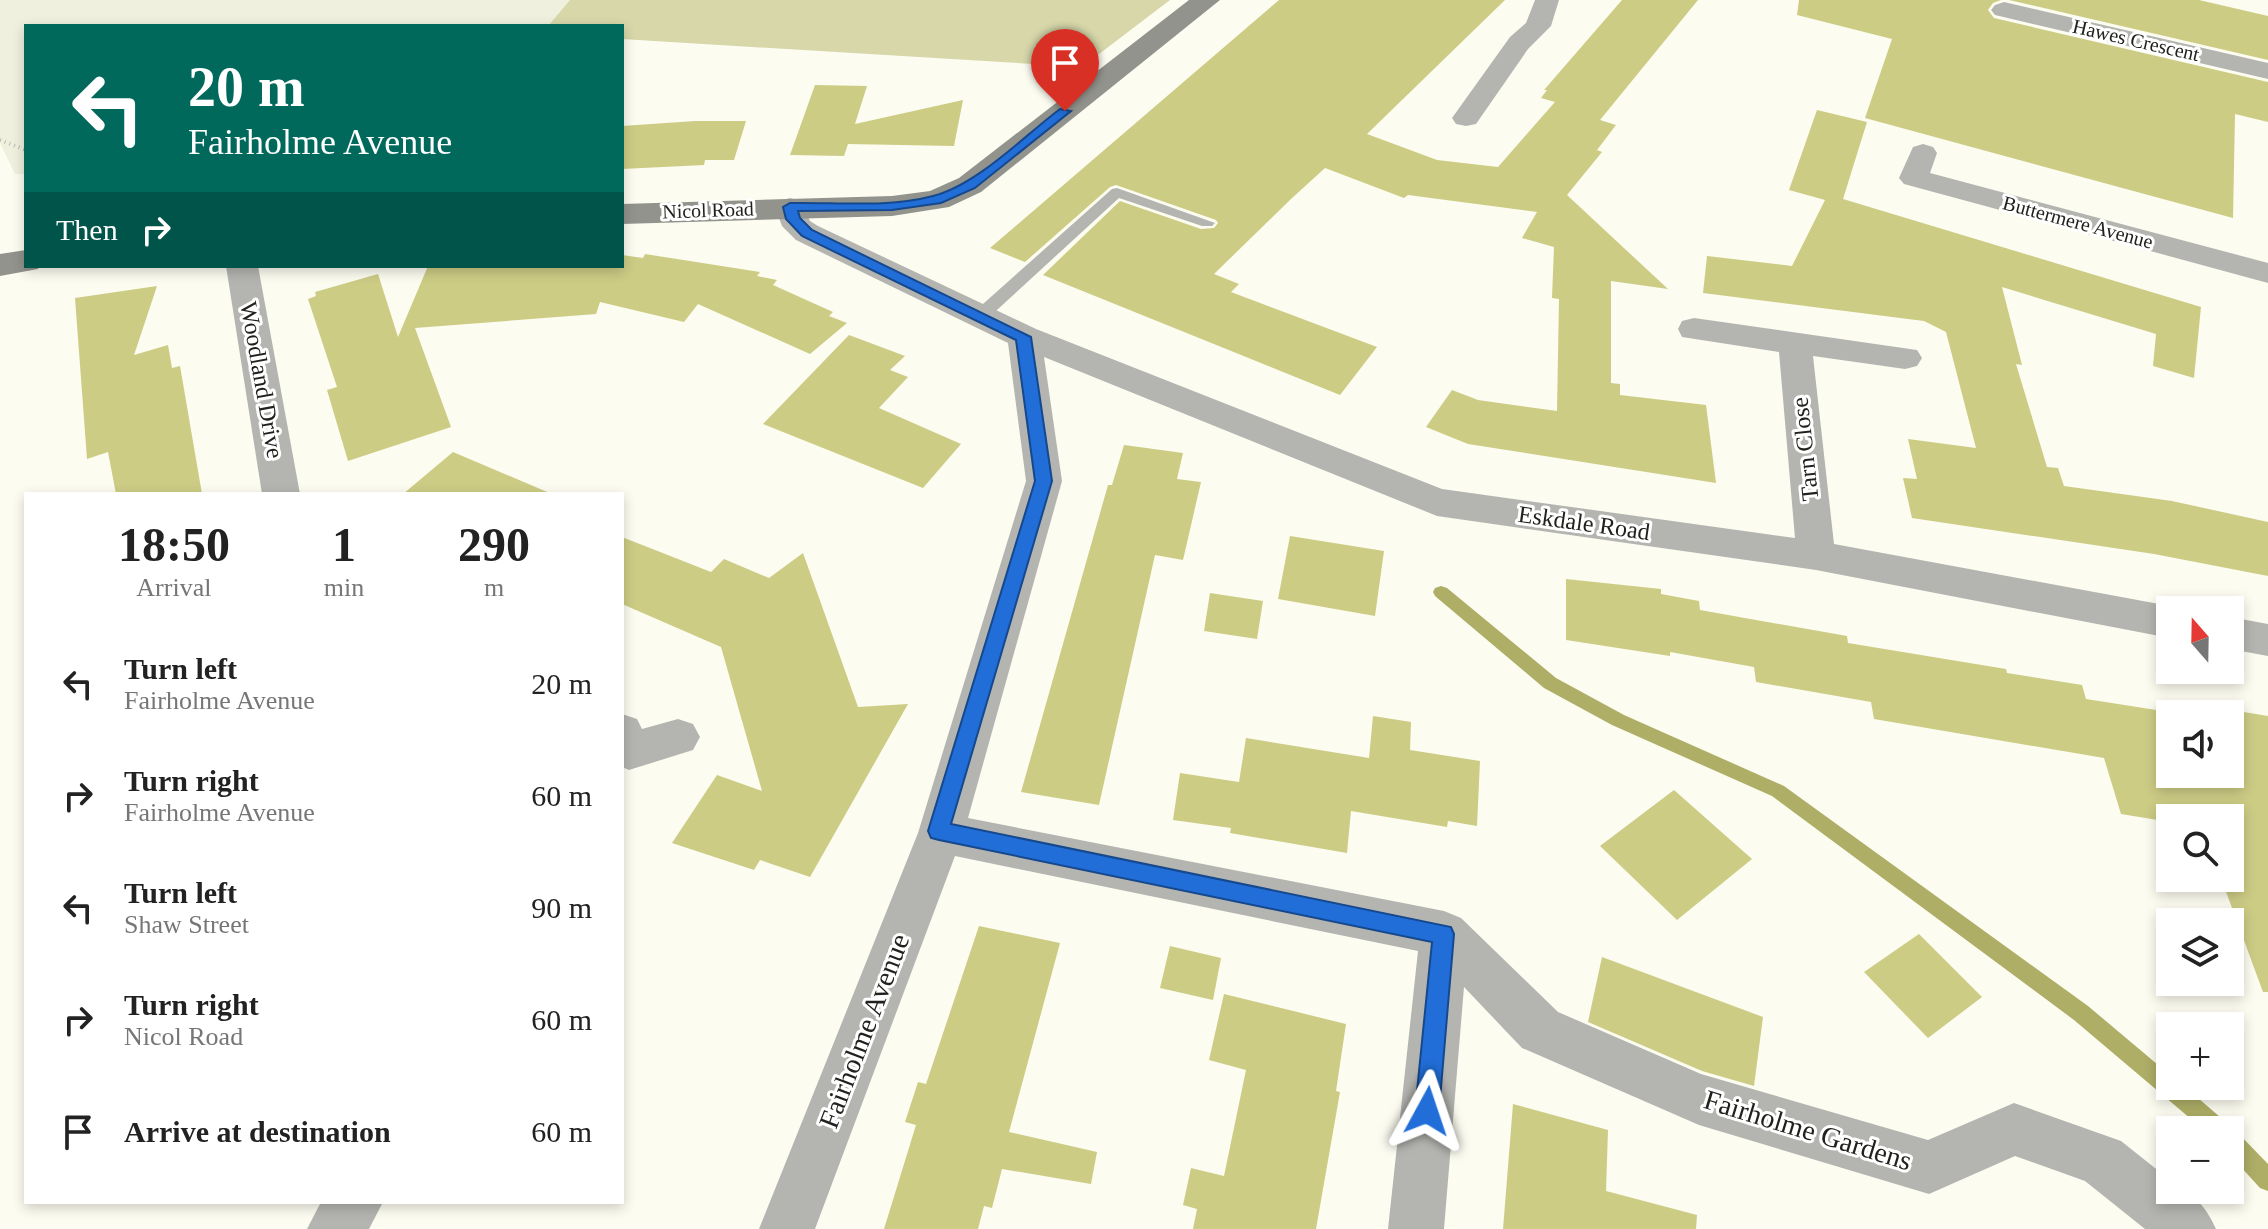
<!DOCTYPE html>
<html lang="en">
<head>
<meta charset="utf-8">
<style>
	:root { --surface:#fff; --page:#f2f2f2; --text:#222; --muted:#767676 }
	body { margin:0; font-family:Georgia,serif; background:var(--page); color:var(--text); height:100vh; display:flex; flex-direction:column; font-size:30px; white-space:nowrap }
	* { box-sizing:border-box; margin:0 }
	p { font-size:26px; color:var(--muted) }
	.icon { flex:none; width:44px; height:44px; fill:none; stroke:currentColor; stroke-width:2; stroke-linecap:round; stroke-linejoin:round }
	.map { position:relative; flex:1; overflow:hidden }
	.details { position:absolute; left:24px; top:492px; width:600px; height:712px; display:flex; flex-direction:column; background:var(--surface); border-radius:0px; box-shadow:0 4px 12px #0003 }
	.details>* { flex:none }
	.guide { position:absolute; left:24px; top:24px; width:600px; height:244px; border-radius:0px; box-shadow:0 4px 12px #0003; background:#00695c; color:#fff; overflow:hidden }
	.needle { width:52px; rotate:340deg }
	.tools { position:absolute; left:2156px; top:596px; display:grid; gap:16px }
	.tools a { display:grid; place-items:center; width:88px; height:88px; border-radius:0px; background:var(--surface); box-shadow:0 4px 12px #0003; font-size:40px }
	.pin { position:absolute; display:grid; place-items:center; width:68px; height:68px; color:#fff; margin:-82px -34px; border-radius:50% 50% 50% 0; rotate:-45deg; box-shadow:0 0 8px #0007 }
	.pin .icon { rotate:45deg }
	.me { position:absolute; width:88px; margin:-44px; rotate:5deg; stroke-linejoin:round; filter:drop-shadow(0 0 6px #0008) }
	.turn { display:flex; align-items:center; gap:28px; height:168px; padding:0 32px; font-size:36px }
	.turn .icon { width:104px; height:104px; stroke-width:2.5 }
	.turn b { display:block; font-size:56px; line-height:68px }
	.then { display:flex; align-items:center; height:76px; padding:0 32px; background:#0003; gap:16px; font-size:30px }
	.eta { display:flex; justify-content:space-evenly; align-items:center; height:136px; text-align:center }
	.eta b { font-size:48px; font-weight:700; line-height:56px }
	ul { padding:0; list-style:none }
	li { display:flex; align-items:center; gap:24px; height:112px; padding:0 32px }
	li div { flex:1 }
	li b { display:block; font-size:30px }
	li em { font-style:normal }
	.map>svg:first-child { display:block }
</style>
</head>
<body>
<div class="map">
<svg width="2268" height="1229" viewBox="0 0 2268 1229">
	<rect width="100%" height="100%" fill="#fcfcf1"/>
	<polygon fill="#f0f0de" points="0,0 570,0 548,26 26,26 26,174 15,174 0,143"/>
	<polygon fill="#d7d7aa" points="570,0 1170,0 1082,67 622,39 622,26 548,26"/>
	<g fill="none" stroke-linecap="round" stroke-linejoin="round">
		<polygon fill="#aeae67" fill-rule="evenodd" points="1441,586 1447,588 1556,678 1624,715 1784,786 2088,1006 2170,1075 2170,1086 2184,1086 2227,1123 2230,1128 2237,1132 2268,1164 2268,1191 2260,1188 2230,1155 2230,1130 2204,1130 2074,1020 1772,796 1612,725 1544,688 1435,596 1433,592 1435,588"/>
	</g>
	<g fill="#cdcc85">
		<polygon points="1279,0 1505,0 1367,134 1437,160 1498,167 1555,102 1541,98 1547,90 1544,90 1622,0 1698,0 1600,120 1616,125 1597,150 1602,152 1567,195 1668,289 1611,281 1611,383 1620,384 1620,395 1706,405 1716,483 1468,444 1426,427 1452,390 1478,400 1557,411 1559,299 1552,298 1554,247 1522,238 1537,212 1408,195 1404,198 1325,168 1291,199 1214,274 1239,284 1231,292 1377,347 1340,395 1043,275 1120,201 1201,229 1214,228 1218,223 1216,220 1116,185 1110,187 1025,262 990,248"/>
		<polygon points="1799,0 2001,0 1993,3 1988,10 1994,18 2268,82 2268,122 2235,114 2233,218 1865,118 1892,39 1797,15"/>
		<polygon points="2009,0 2199,0 2268,16 2268,60"/>
		<polygon points="815,85 867,86 855,124 963,100 954,146 848,144 844,156 790,155"/>
		<polygon points="1817,110 1867,122 1843,199 2201,307 2194,378 2153,366 2156,334 2002,287 2022,365 2016,364 2047,467 2058,468 2064,486 2172,501 2268,522 2268,576 2154,554 1912,518 1903,478 1917,479 1908,439 1976,448 1946,332 1924,321 1703,293 1707,256 1792,266 1825,200 1789,190"/>
		<polygon points="695,121 746,121 734,160 705,160 704,165 622,169 622,126"/>
		<polygon points="645,254 760,272 757,276 777,280 773,285 833,312 829,316 847,323 810,354 698,304 684,322 600,302 596,314 415,328 451,427 348,461 327,390 337,387 308,299 316,296 315,292 378,274 398,337 428,266 622,266 622,255 643,258"/>
		<polygon points="157,286 134,355 168,345 172,368 180,366 202,494 116,494 108,452 87,459 75,298"/>
		<polygon points="849,335 905,356 890,370 908,377 879,408 961,444 923,488 763,424"/>
		<polygon points="1124,445 1183,453 1177,479 1201,482 1183,560 1155,555 1099,805 1021,792 1108,485 1112,485"/>
		<polygon points="453,452 552,494 403,494"/>
		<polygon points="1290,536 1384,551 1375,616 1278,599"/>
		<polygon points="622,537 711,572 724,559 769,578 803,553 858,707 908,704 810,877 760,860 754,870 672,843 717,775 762,791 721,647 622,604"/>
		<polygon points="1566,579 1661,589 1661,594 1699,601 1700,610 1847,636 1848,643 2006,669 2007,673 2082,685 2086,699 2182,714 2170,714 2170,774 2230,774 2230,714 2217,714 2214,707 2268,716 2268,992 2263,992 2221,878 2230,878 2230,818 2170,818 2170,822 2121,814 2104,758 1874,719 1871,702 1756,682 1754,667 1670,652 1670,656 1566,640"/>
		<polygon points="1210,593 1263,601 1257,639 1204,631"/>
		<polygon points="1373,716 1411,722 1410,750 1480,761 1477,826 1448,821 1447,827 1351,811 1347,853 1230,833 1231,828 1173,820 1180,773 1239,782 1246,738 1369,758"/>
		<polygon points="1674,790 1752,859 1677,920 1600,846"/>
		<polygon points="979,926 1060,943 1009,1132 1097,1152 1091,1184 1002,1169 992,1208 984,1206 978,1229 884,1229 916,1125 905,1122 918,1082 926,1084"/>
		<polygon points="1919,934 1982,997 1928,1038 1864,972"/>
		<polygon points="1170,946 1221,958 1213,1000 1160,988"/>
		<polygon points="1602,957 1763,1017 1754,1086 1702,1071 1588,1022"/>
		<polygon points="1224,994 1346,1024 1336,1091 1340,1092 1316,1229 1193,1229 1197,1209 1183,1205 1191,1168 1224,1176 1246,1070 1209,1060"/>
		<polygon points="1513,1104 1608,1130 1606,1191 1697,1215 1696,1229 1503,1229"/>
	</g>
	<g fill="none" stroke-linecap="round" stroke-linejoin="round">
		<polyline stroke="#babab1" stroke-width="4" stroke-dasharray="1 4" stroke-linecap="butt" points="0,140 26,150"/>
		<polygon fill="#b4b5b0" fill-rule="evenodd" points="1117,188 1215,223 1212,226 1202,226 1119,198 986,320 974,320 974,312 1112,189"/>
		<g fill="#b4b5b0" fill-rule="evenodd">
			<polygon points="1535,0 1559,0 1551,26 1528,49 1476,124 1466,126 1456,124 1452,118 1510,37 1526,23"/>
			<polygon points="2004,2 2268,63 2268,79 1995,15 1991,10 1995,5"/>
			<polygon points="1923,144 1933,147 1937,153 1930,173 2268,263 2268,283 1904,184 1899,178 1913,147"/>
			<path d="M790,198l11,3 9,20 8,5 218,103 406,160 353,49 -16,-186 -97,-15 -4,-8 4,-8 12,-3 223,32 5,8 -5,8 -12,3 -92,-13 21,188 336,62 12,4h-12v28l-354,-68 -379,-54 -393,-159 18,124 -94,337 476,93 17,7 97,94 143,62 227,66 86,-37 107,38 49,39v10c24,0 37,19 46,39h-71l-60,-48 -70,-25 -86,38 -230,-69 -177,-77 -58,-61 -20,242h-56l30,-278 -463,-95 -140,373h-56l159,-396 108,-352 -18,-138 -212,-103 -14,-14 -7,-19 4,-6z"/>
			<polygon points="226,266 258,266 300,494 262,494"/>
			<polygon points="2230,617 2268,624 2268,656 2230,649"/>
			<polygon points="622,714 637,719 642,729 678,719 693,724 700,737 693,750 629,770 622,767"/>
			<polygon points="321,1202 383,1202 369,1229 307,1229"/>
		</g>
		<g fill="#92938c" fill-rule="evenodd">
			<polygon points="1189,0 1220,0 981,192 949,207 892,216 622,224 622,204 892,196 930,191 959,178"/>
			<polygon points="26,250 26,266 40,266 38,269 0,276 0,254"/>
		</g>
	</g>
	<path fill="#216ed9" stroke="#15488d" stroke-width="2" d="M1060,109l11,2 -96,77 -34,15 -49,7 -94,1 2,7 12,12 219,107 21,144 -101,343 500,103 3,7 -15,177 -4,8 -8,4 -9,-4 -3,-8 17,-169 -493,-102 -8,-2 -3,-7 107,-350 -19,-141 -214,-104 -16,-17 -3,-12 7,-4c46,-1 98,5 143,-7 44,-11 91,-60 127,-87z"/>
	<g text-anchor="middle" dominant-baseline="central" stroke-width="6" stroke-linejoin="round" paint-order="stroke">
		<g font-size="20" fill="#21211d" stroke="#fff">
			<text transform="translate(2136 40) rotate(13)">Hawes Crescent</text>
			<text transform="translate(708 210) rotate(-2)">Nicol Road</text>
			<text transform="translate(2078 222) rotate(15)">Buttermere Avenue</text>
		</g>
		<g font-size="24" fill="#21211d" stroke="#fff">
			<text transform="translate(262 380) rotate(80)">Woodland Drive</text>
			<text transform="translate(1805 449) rotate(-96)">Tarn Close</text>
			<text transform="translate(1584 523) rotate(8)">Eskdale Road</text>
		</g>
		<g font-size="28" fill="#21211d" stroke="#fff">
			<text transform="translate(864 1031) rotate(-69)">Fairholme Avenue</text>
			<text transform="translate(1808 1130) rotate(17)">Fairholme Gardens</text>
		</g>
	</g>
</svg>
<div class="tools">
<a><svg class="needle" viewBox="-14 -14 28 28"><path d="M0-13l5 13h-10z" fill="#e53935"/><path d="M0 13l5-13h-10z" fill="#767676"/></svg></a>
<a><svg class="icon" aria-label="sound" viewBox="0 0 24 24"><path d="M4 9h4l5-4v14l-5-4H4zM17 9q2 3 0 6"/></svg></a>
<a><svg class="icon" aria-label="search" viewBox="0 0 24 24"><circle cx="10" cy="10" r="6"/><path d="M15 15l6 6"/></svg></a>
<a><svg class="icon" aria-label="layers" viewBox="0 0 24 24"><path d="M12 4l9 5-9 5-9-5zM3 14l9 5 9-5"/></svg></a>
<a>+</a>
<a>−</a>
</div>
<div class="pin" style="left:1065px;top:111px;background:#d93025"><svg class="icon" aria-label="arrive" viewBox="0 0 24 24"><path d="M6 21V4h12l-3 4 3 4H6"/></svg></div>
<svg class="me" style="left:1427px;top:1111px" viewBox="-20 -20 40 40"><path d="M0-17L14 15 0 8-14 15z" fill="#216ed9" stroke="#fff" stroke-width="4"/></svg>
<div class="guide">
<div class="turn"><svg class="icon" aria-label="left" viewBox="0 0 24 24"><path d="M17 20v-9H6M10 6l-5 5 5 5"/></svg><div><b>20 m</b>Fairholme Avenue</div></div>
<div class="then">Then<svg class="icon" aria-label="right" viewBox="0 0 24 24"><path d="M7 20v-9h11M14 6l5 5-5 5"/></svg></div>
</div>
<section class="details">
<div class="eta">
<div><b>18:50</b><p>Arrival</p></div>
<div><b>1</b><p>min</p></div>
<div><b>290</b><p>m</p></div>
</div>
<ul>
<li><svg class="icon" aria-label="left" viewBox="0 0 24 24"><path d="M17 20v-9H6M10 6l-5 5 5 5"/></svg><div><b>Turn left</b><p>Fairholme Avenue</p></div><em>20 m</em></li>
<li><svg class="icon" aria-label="right" viewBox="0 0 24 24"><path d="M7 20v-9h11M14 6l5 5-5 5"/></svg><div><b>Turn right</b><p>Fairholme Avenue</p></div><em>60 m</em></li>
<li><svg class="icon" aria-label="left" viewBox="0 0 24 24"><path d="M17 20v-9H6M10 6l-5 5 5 5"/></svg><div><b>Turn left</b><p>Shaw Street</p></div><em>90 m</em></li>
<li><svg class="icon" aria-label="right" viewBox="0 0 24 24"><path d="M7 20v-9h11M14 6l5 5-5 5"/></svg><div><b>Turn right</b><p>Nicol Road</p></div><em>60 m</em></li>
<li><svg class="icon" aria-label="arrive" viewBox="0 0 24 24"><path d="M6 21V4h12l-3 4 3 4H6"/></svg><div><b>Arrive at destination</b></div><em>60 m</em></li>
</ul>
</section>
</div>
</body>
</html>
